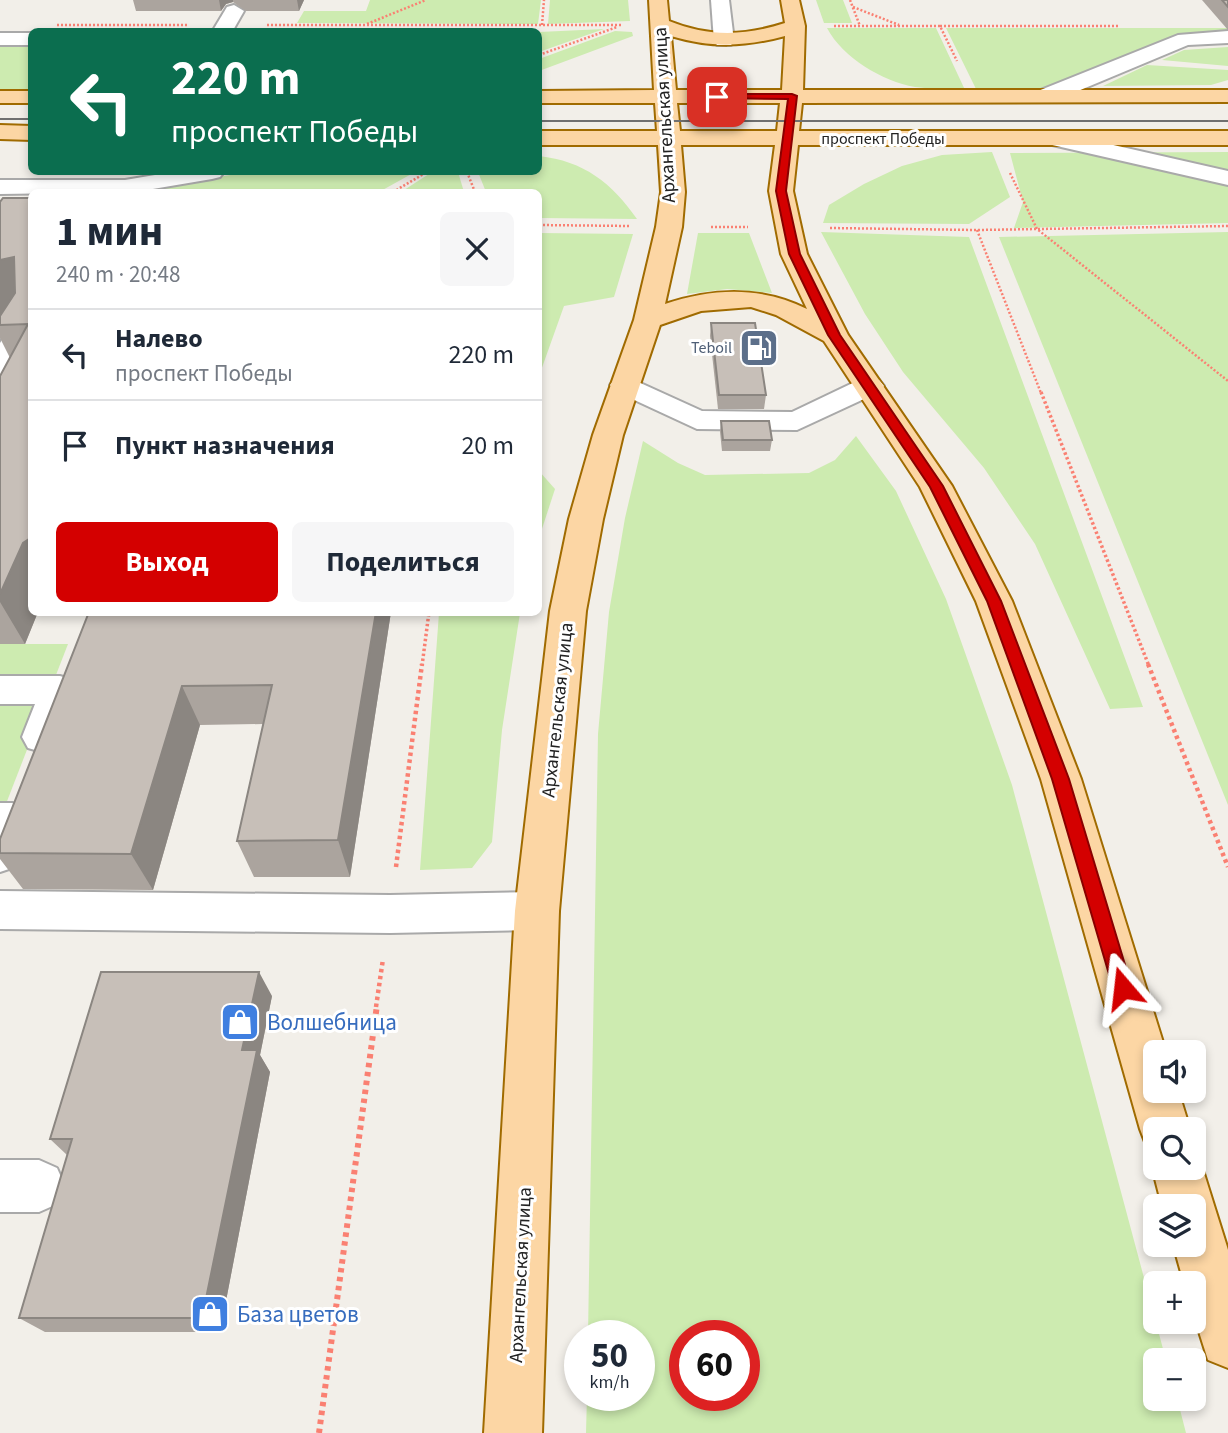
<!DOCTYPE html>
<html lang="ru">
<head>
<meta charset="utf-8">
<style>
	:root { --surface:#fff; --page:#f6f6f7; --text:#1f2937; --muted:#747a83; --line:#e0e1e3; --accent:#d40000 }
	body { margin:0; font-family:"Source Sans 3",sans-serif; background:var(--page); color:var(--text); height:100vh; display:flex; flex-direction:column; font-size:26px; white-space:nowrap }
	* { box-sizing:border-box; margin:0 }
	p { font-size:23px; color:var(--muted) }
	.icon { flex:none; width:38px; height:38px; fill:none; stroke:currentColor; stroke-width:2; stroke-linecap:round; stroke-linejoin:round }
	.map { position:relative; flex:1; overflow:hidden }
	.drawer { position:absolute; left:28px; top:189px; width:514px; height:427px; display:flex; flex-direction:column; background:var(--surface); border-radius:10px; box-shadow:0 4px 10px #0003 }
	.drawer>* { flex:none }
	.guide { position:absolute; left:28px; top:28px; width:514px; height:147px; border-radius:10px; box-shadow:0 4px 10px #0003; background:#0b6e4f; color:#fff; overflow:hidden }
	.controls { position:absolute; left:1143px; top:1040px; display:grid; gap:14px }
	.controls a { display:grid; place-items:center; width:63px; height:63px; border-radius:10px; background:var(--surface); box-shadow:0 4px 10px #0003; font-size:35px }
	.speed { position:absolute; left:564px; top:1320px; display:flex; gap:14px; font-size:35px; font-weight:700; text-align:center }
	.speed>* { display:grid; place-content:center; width:91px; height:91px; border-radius:50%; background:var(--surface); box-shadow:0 4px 10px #0003; line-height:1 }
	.speed small { font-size:18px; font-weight:400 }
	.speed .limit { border:10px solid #d22; background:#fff; color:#111 }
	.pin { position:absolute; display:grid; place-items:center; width:60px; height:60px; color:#fff; margin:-30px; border-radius:14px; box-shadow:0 4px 10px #0006 }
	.me { position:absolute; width:77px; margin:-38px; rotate:343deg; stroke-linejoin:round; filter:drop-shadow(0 0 5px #0008) }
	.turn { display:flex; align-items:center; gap:24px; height:147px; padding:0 28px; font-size:32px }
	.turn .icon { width:91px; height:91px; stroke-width:2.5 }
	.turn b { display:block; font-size:49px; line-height:60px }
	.round { display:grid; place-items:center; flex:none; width:74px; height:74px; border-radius:10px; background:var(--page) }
	.summary { display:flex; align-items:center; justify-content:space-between; height:119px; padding:0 28px }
	h1 { font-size:42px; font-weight:700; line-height:52px }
	.cta { display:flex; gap:14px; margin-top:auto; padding:14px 28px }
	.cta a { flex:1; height:80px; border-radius:10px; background:var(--accent); color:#fff; font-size:28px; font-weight:700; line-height:80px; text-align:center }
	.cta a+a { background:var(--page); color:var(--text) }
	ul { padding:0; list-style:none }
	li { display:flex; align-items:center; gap:21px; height:91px; padding:0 28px; border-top:2px solid var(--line) }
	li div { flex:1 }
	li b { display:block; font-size:26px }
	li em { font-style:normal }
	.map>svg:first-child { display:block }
</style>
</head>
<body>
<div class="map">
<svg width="1228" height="1433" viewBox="0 0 1228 1433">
	<rect width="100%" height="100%" fill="#f2efe9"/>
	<g fill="#cdebb0" fill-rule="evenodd">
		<polygon points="370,0 541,0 538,24 297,23 304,11 366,11"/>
		<polygon points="550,0 628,0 630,21 548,24"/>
		<polygon points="816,0 843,0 852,23 824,23"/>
		<path d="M827,28h109l29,62c-16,-1 -34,-1 -50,-3 -33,-6 -72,-29 -88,-59z"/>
		<polygon points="946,28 1228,28 1228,37 1185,39 1051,89 977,91"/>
		<polygon points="318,29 473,29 472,32 317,31"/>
		<polygon points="604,29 539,52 539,32"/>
		<polygon points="615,31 632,32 633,36 539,71 539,59"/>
		<polygon points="0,44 31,44 31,90 0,91"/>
		<polygon points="1228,47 1228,66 1162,60 1184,50"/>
		<polygon points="1147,65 1228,70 1228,80 1211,85 1103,86"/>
		<polygon points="992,152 1010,197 969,224 823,223 829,205 864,184 902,166 942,155"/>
		<polygon points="1228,152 1228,223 1014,228 1023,202 1010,153"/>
		<path d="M539,156c45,5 73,27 98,63l-98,-1v-26h-53l-8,-20h61z"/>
		<polygon points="248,172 415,172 379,192 130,192"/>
		<polygon points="432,172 458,172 464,192 401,192"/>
		<polygon points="821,232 969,237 1143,707 1110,709 1035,544 984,468 903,372 865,314"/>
		<polygon points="1228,232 1228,805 999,237"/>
		<polygon points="539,233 633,234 614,297 564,306 539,376"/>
		<polygon points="698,233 749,233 772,293 727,289 687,294"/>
		<path d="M856,436l40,55 50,108 66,186 154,575h-11v38h22l9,35h-600l1,-38h52v-60h-51l10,-601 11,-122 16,-94 18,-77 35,22 27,12 104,-2 26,-13zM684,1335h60v60h-60z"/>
		<polygon points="539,471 555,489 539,538"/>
		<polygon points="439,613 520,613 502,730 492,842 472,868 420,870"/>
		<polygon points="0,644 68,644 4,809 0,809"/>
	</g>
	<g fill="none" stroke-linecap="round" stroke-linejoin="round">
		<g stroke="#a9a9a9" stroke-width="4">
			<g id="minor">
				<polygon points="711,0 729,0 734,41 731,45 717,45 714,41"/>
				<polygon points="234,5 244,11 232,32 212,32 227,7"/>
				<polygon points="1228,31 1228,43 1188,45 1054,101 1038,101 1035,96 1038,91 1178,35"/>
				<rect x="0" y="33" width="32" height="12"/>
				<polygon points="1056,132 1228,171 1228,185 1048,144 1045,139 1048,134"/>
				<polygon points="173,172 224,172 220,177 212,179 135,192 0,194 0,180 125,180"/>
				<polygon points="32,304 32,338 10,374 0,377 0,343 22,306"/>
				<polygon points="625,376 702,411 792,412 859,380 869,377 879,380 884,386 879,392 797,430 697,429 615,391 610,385 615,379"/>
				<polygon points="0,676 60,676 73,680 79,690 56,748 42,752 28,748 22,737 35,704 0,704"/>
				<polygon points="0,803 12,803 27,808 33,820 15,867 0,872"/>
				<polygon points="0,891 390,895 537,892 552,897 559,911 552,925 537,930 390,933 0,929"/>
				<polygon points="0,1160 39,1160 57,1168 65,1186 57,1204 39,1212 0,1212"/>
			</g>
		</g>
		<g stroke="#a06b00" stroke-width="4">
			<g id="major">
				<path d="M649,0h18l2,21c39,16 76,15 116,2l-4,-23h18l6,26 -2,64h425v12l-426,1 -3,28h429v14h-430l-5,46 14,63 41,81 104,151 60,115 69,178 85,273h-11v38h23l12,39h-35v21l-8,-3 -7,-18 -99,-350 -65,-178 -56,-114 -96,-146 -48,-26 -25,-8 -50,4 -41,14 -37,110 -20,84 -17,92 -27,300 -17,522h-58l31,-522 35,-300 19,-92 24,-84 41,-115 22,-93 5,-35 -3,-47h-119v-14h118l-2,-28h-116v-12l115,-1zM671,36c40,12 73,11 114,0l-3,54h-106zM677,103h103l-3,28h-97zM681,145h94l-6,46 12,63 26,55c-46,-23 -94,-21 -142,-5l17,-77 3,-35z"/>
				<rect x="0" y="91" width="32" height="12"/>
				<polygon points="0,125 32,126 32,140 0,139"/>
				<polygon points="1194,1148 1202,1167 1228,1250 1228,1368 1208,1360 1194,1316 1194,1283 1184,1283 1173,1244 1194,1244 1194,1206 1162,1206 1152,1167 1155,1159 1155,1167 1194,1167"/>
			</g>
		</g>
		<g stroke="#fa8072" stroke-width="2.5" stroke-dasharray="2 2" stroke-linecap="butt">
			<polyline points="850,0 860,26"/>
			<polyline points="853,7 899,25"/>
			<polyline points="367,24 426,0"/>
			<polyline points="57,25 188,25"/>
			<polyline points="267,25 622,25"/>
			<polyline points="542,25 544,0"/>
			<polyline points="834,26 940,26 957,61"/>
			<polyline points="940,26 1118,26"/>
			<polyline points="539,55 617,27"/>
			<polyline points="467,172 475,192"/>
			<polyline points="1010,173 1037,229 1228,381"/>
			<polyline points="393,192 427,172"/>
			<polyline points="539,225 629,226"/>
			<polyline points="711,227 748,227"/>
			<polyline points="830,228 977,230 1228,226"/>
			<polyline points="977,230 1041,393"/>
		</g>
		<g stroke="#fa8072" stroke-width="3.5" stroke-dasharray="2.5 2.5" stroke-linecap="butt">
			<polyline points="1041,392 1149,666"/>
			<polyline points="422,666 429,612"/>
		</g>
		<g stroke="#fa8072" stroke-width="4.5" stroke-dasharray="3.5 3.5" stroke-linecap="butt">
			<polyline points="1148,664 1228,867"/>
			<polyline points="396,867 422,664"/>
			<polyline points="376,1007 383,959"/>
		</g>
		<g stroke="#fa8072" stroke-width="6" stroke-dasharray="4.5 4.5" stroke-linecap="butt">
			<polyline points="238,1320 249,1321"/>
			<polyline points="319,1433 377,1005"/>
		</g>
		<use href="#minor" fill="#fff" fill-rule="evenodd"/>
		<use href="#major" fill="#fcd6a4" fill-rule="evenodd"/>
		<g stroke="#707070" stroke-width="2">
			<polyline points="0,119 32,119"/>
			<polyline points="539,121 1228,121"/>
		</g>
	</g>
	<g fill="#aba49e">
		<polygon points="133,0 304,0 299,11 246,11 233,2 226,4 221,11 136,11"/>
		<polygon points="1202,0 1228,0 1228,30"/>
		<polygon points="32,198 32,612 38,612 25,644 0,644 0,376 10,358 0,338 0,202"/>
		<polygon points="711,323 766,395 764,409 718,409 710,336"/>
		<polygon points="721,421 772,440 770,451 722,451 720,432"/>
		<polygon points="89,612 391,612 350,877 254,877 237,841 263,724 200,725 153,890 23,889 0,859 0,839"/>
		<polygon points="272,996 260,1055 270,1072 220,1332 45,1332 19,1318 67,1155 50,1139"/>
	</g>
	<g fill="#8b8681">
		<polygon points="219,0 233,0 233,2 226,4 221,11"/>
		<polygon points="297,0 304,0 299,11"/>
		<polygon points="14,257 32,297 0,325 0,260"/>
		<polygon points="32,537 32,612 38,612 25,644 0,602 0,594 23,543"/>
		<polygon points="376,612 391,612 350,877 338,840"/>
		<polygon points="182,686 200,725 153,890 131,854"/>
		<polygon points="259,972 272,996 260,1055 270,1072 220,1332 202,1318 242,1050"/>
	</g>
	<g fill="#c7bfb8" stroke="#8b8681" stroke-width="2">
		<polygon points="1222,0 1228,0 1228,7"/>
		<polygon points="3,198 32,198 32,537 23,543 0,594 0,376 28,324 0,325 0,316 15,293 14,257 0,260 0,202"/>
		<polygon points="711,323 755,323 766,395 719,395"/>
		<polygon points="721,421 769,421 772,440 723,440"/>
		<polygon points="89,612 376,612 338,840 237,841 272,685 182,686 131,854 0,853 0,839"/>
		<polygon points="101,972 259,972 242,1050 257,1050 202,1318 19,1318 72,1139 50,1139"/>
	</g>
	<polygon fill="#d40000" stroke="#8a0000" stroke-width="2" points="717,94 792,94 797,96 786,191 800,254 840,335 943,486 1001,601 1069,779 1132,988 1130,994 1123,996 1116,994 1113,988 1052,779 987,601 930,487 828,335 789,254 776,191 788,99 714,98 714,95"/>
	<defs>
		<g id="fuel-square" transform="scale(2.0125)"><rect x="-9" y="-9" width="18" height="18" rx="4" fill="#5c6f8a" stroke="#fff"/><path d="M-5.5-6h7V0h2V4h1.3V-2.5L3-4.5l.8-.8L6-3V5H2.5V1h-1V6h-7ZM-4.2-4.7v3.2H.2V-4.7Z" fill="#fff"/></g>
		<g id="shop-square" transform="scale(2.0125)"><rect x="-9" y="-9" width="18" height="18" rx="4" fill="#3f7fe0" stroke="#fff"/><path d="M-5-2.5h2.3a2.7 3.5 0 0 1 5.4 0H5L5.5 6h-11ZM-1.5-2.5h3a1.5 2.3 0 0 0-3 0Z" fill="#fff"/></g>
	</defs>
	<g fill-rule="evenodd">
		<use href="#fuel-square" x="759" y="348"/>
		<use href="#shop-square" x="240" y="1022"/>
		<use href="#shop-square" x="210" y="1314"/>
	</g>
	<g text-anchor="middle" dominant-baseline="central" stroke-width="6" stroke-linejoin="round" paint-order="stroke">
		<g font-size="16" fill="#222" stroke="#fff">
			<text x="883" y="139">проспект Победы</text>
		</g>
		<g font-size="16" fill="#4e5e75" stroke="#fff" text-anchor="end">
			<text x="732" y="348">Teboil</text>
		</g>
		<g font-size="19" fill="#222" stroke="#fff">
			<text transform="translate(665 115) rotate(-93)">Архангельская улица</text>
			<text transform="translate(558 710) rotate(-84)">Архангельская улица</text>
			<text transform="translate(521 1275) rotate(-87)">Архангельская улица</text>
		</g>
		<g font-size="23" fill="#366cbe" stroke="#fff" text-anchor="start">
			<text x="267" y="1022">Волшебница</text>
			<text x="237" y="1314">База цветов</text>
		</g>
	</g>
</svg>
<div class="controls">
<a><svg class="icon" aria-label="sound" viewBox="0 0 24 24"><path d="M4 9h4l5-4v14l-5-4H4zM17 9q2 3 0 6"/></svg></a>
<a><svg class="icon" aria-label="search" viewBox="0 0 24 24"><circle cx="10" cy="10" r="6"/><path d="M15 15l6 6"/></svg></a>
<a><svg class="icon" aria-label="layers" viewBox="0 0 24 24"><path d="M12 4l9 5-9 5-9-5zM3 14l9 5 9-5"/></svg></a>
<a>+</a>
<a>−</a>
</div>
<div class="speed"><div>50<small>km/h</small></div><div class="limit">60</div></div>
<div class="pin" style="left:717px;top:97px;background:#d93025"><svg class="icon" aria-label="arrive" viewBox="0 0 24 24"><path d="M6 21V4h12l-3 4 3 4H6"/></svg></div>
<svg class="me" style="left:1123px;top:988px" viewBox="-20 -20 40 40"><path d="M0-17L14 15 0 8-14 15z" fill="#d40000" stroke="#fff" stroke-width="4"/></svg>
<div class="guide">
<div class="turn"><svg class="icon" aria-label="left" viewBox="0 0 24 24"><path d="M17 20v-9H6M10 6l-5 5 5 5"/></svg><div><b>220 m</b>проспект Победы</div></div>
</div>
<section class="drawer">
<div class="summary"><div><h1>1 мин</h1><p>240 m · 20:48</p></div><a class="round"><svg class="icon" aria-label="close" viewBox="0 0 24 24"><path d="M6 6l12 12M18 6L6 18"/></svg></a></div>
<ul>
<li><svg class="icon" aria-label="left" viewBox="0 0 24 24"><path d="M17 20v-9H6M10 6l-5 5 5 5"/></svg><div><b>Налево</b><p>проспект Победы</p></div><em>220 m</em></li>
<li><svg class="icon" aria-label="arrive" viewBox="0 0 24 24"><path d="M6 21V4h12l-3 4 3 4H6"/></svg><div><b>Пункт назначения</b></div><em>20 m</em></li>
</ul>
<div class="cta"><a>Выход</a><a>Поделиться</a></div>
</section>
</div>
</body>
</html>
